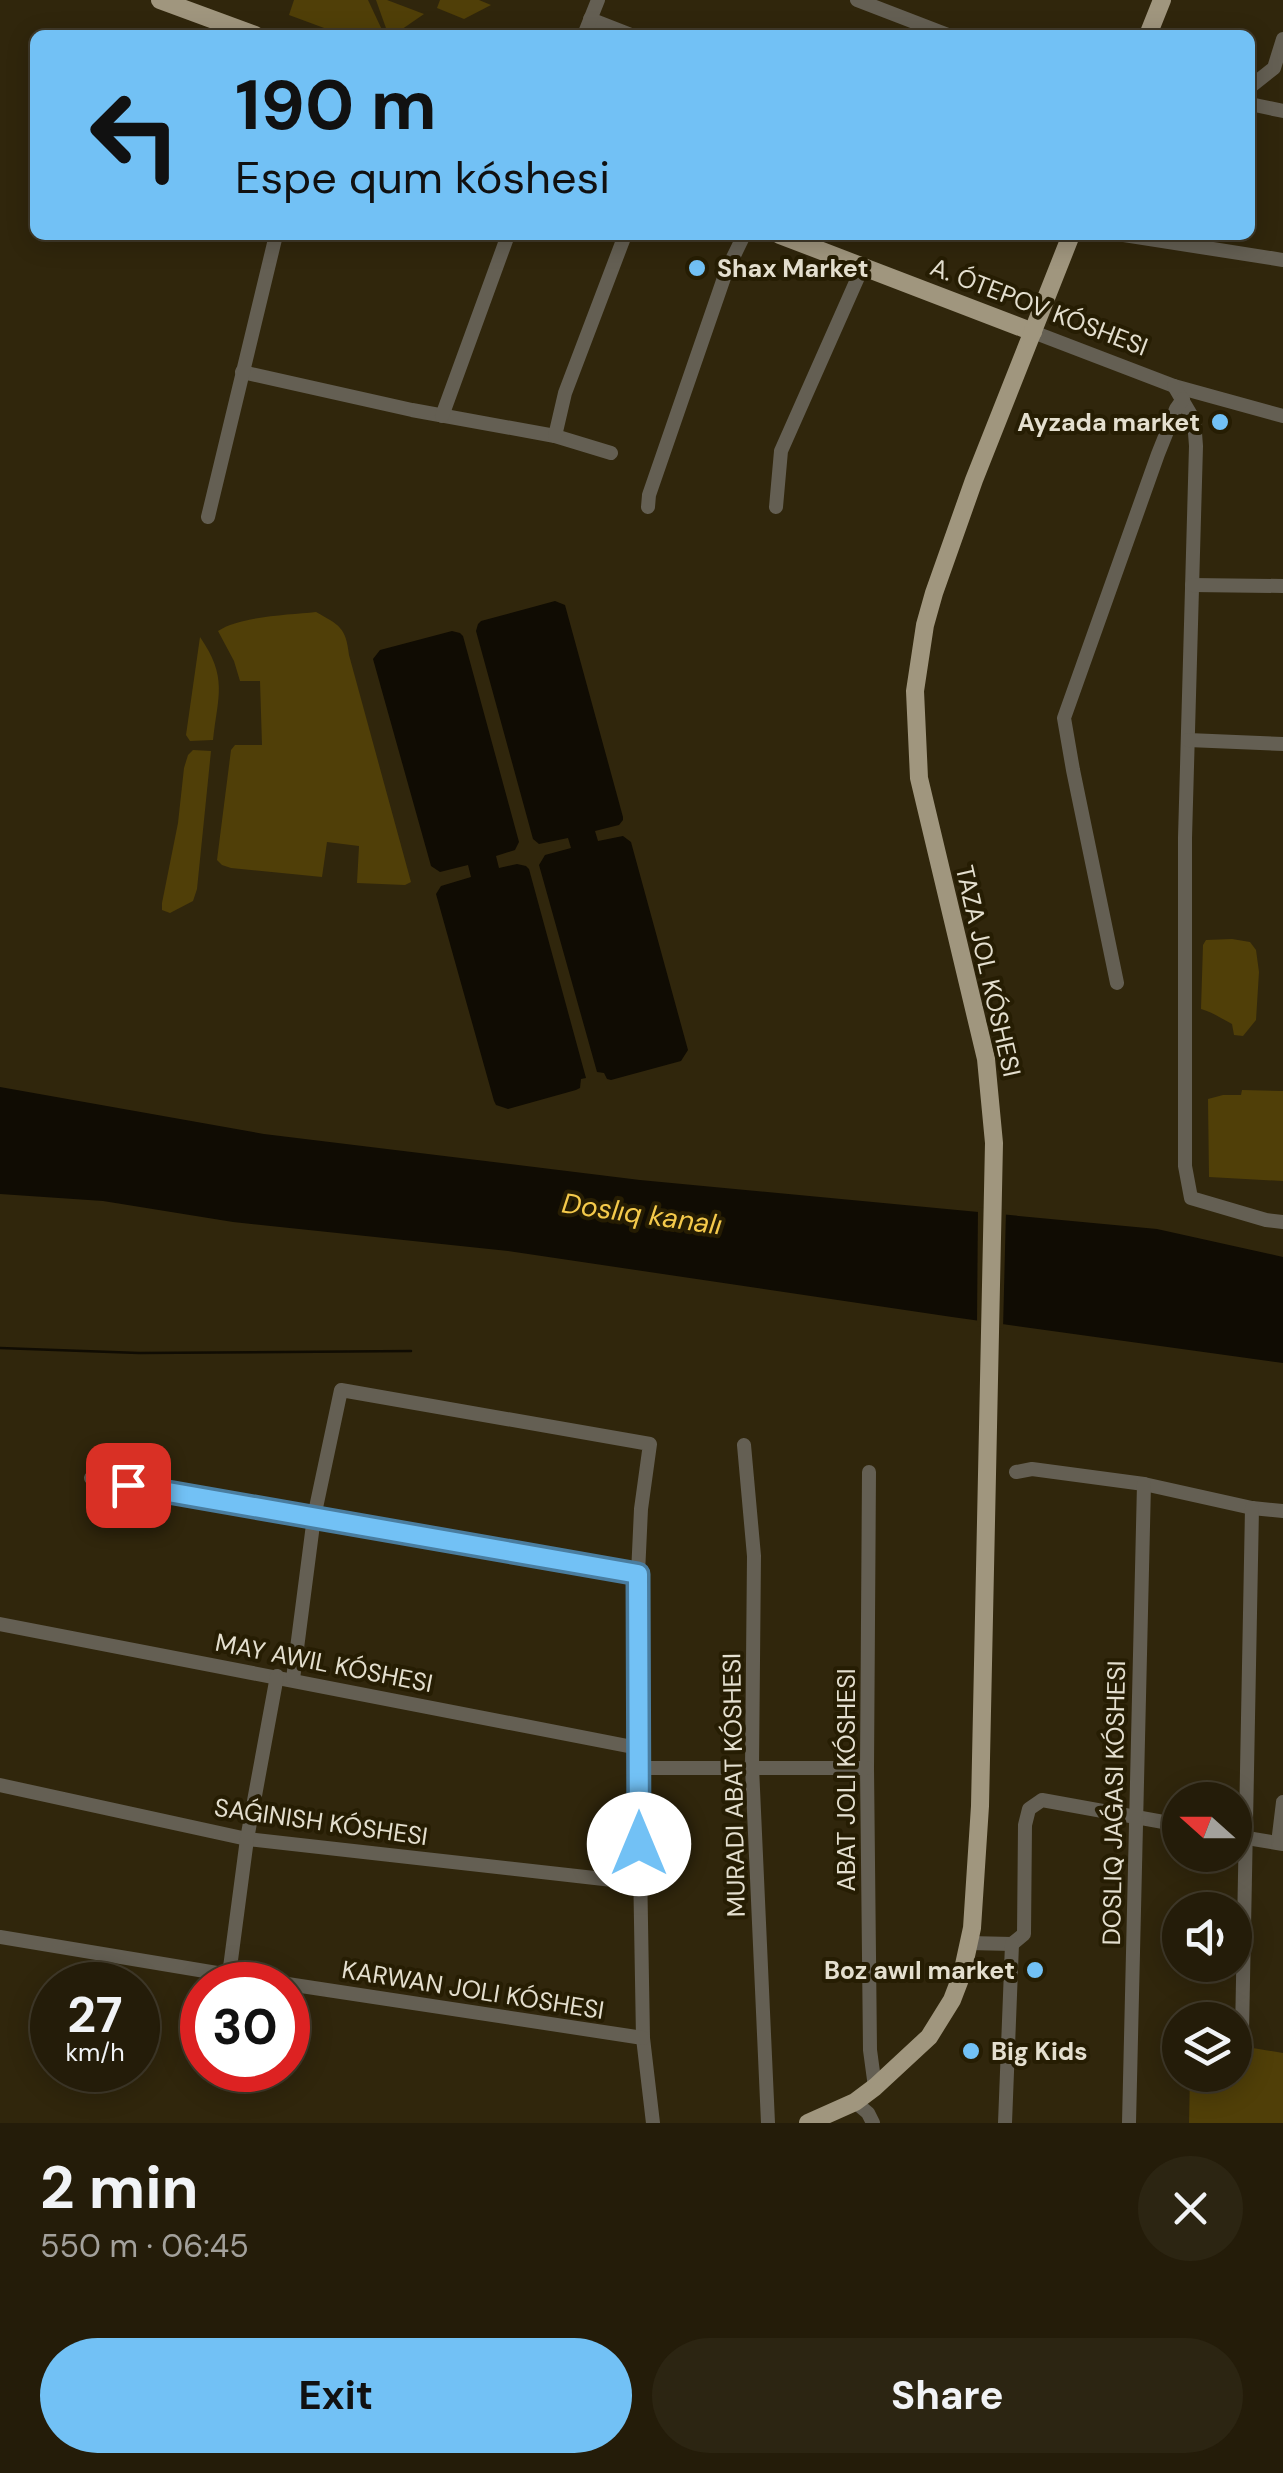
<!DOCTYPE html>
<html lang="en">
<head>
<meta charset="utf-8">
<style>
	:root { --surface:#241c09; --page:#2c2512; --text:#f1f3f6; --muted:#a3a19c; --line:#413a2a; --accent:#72c1f5 }
	body { margin:0; font-family:"DM Sans",sans-serif; background:var(--page); color:var(--text); height:100vh; display:flex; flex-direction:column; font-size:38px; white-space:nowrap }
	* { box-sizing:border-box; margin:0 }
	p { font-size:32px; color:var(--muted) }
	.icon { flex:none; width:55px; height:55px; fill:none; stroke:currentColor; stroke-width:2; stroke-linecap:round; stroke-linejoin:round }
	.map { position:relative; height:2123px; overflow:hidden }
	.details { display:flex; flex-direction:column; background:var(--surface); flex:1 }
	.details>* { flex:none }
	.hud { position:absolute; left:30px; top:30px; width:1225px; height:210px; border-radius:15px; box-shadow:0 5px 25px #0003,0 0 0 2px var(--line); background:#72c1f5; color:#111; overflow:hidden }
	.needle { width:65px; rotate:291deg }
	.buttons { position:absolute; left:1162px; top:1782px; display:grid; gap:20px }
	.buttons a { display:grid; place-items:center; width:90px; height:90px; border-radius:50%; background:var(--surface); box-shadow:0 5px 25px #0003,0 0 0 2px var(--line); font-size:50px }
	.speed { position:absolute; left:30px; top:1962px; display:flex; gap:20px; font-size:50px; font-weight:700; text-align:center }
	.speed>* { display:grid; place-content:center; width:130px; height:130px; border-radius:50%; background:var(--surface); box-shadow:0 5px 25px #0003,0 0 0 2px var(--line); line-height:1 }
	.speed small { font-size:25px; font-weight:400 }
	.speed .limit { border:15px solid #d22; background:#fff; color:#111 }
	.pin { position:absolute; display:grid; place-items:center; width:85px; height:85px; color:#fff; margin:-42px; border-radius:20px; box-shadow:0 5px 15px #0006 }
	.me { position:absolute; width:110px; margin:-55px; rotate:0deg; stroke-linejoin:round; filter:drop-shadow(0 0 8px #0008) }
	.turn { display:flex; align-items:center; gap:35px; height:210px; padding:0 40px; font-size:45px }
	.turn .icon { width:130px; height:130px; stroke-width:2.5 }
	.turn b { display:block; font-size:70px; line-height:85px }
	.round { display:grid; place-items:center; flex:none; width:105px; height:105px; border-radius:52px; background:var(--page) }
	.summary { display:flex; align-items:center; justify-content:space-between; height:170px; padding:0 40px }
	h1 { font-size:60px; font-weight:700; line-height:75px }
	.button { display:flex; gap:20px; margin-top:auto; padding:20px 40px }
	.button a { flex:1; height:115px; border-radius:60px; background:var(--accent); color:#111; font-size:40px; font-weight:700; line-height:115px; text-align:center }
	.button a+a { background:var(--page); color:var(--text) }
	.map>svg:first-child { display:block }
</style>
</head>
<body>
<div class="map">
<svg width="1283" height="2123" viewBox="0 0 1283 2123">
	<rect width="100%" height="100%" fill="#30260c"/>
	<g fill="#503f08">
		<polygon points="294,0 368,0 383,32 382,35 343,35 289,15"/>
		<polygon points="376,0 387,0 424,14 395,34 387,31"/>
		<polygon points="440,0 479,0 491,5 464,19 437,8"/>
		<path d="M316,612c23,13 30,15 33,43l62,227 -6,3 -48,-2 2,-37 -32,-4 -5,35 -91,-9 -9,-3 -5,-5 14,-110 4,-5h27l-2,-64h-20l-6,-20 -16,-30c22,-15 71,-16 98,-19z"/>
		<path d="M200,637c28,41 18,58 13,103l-23,1 -4,-6z"/>
		<polygon points="193,750 211,751 197,889 193,901 170,913 162,910 162,903 178,823 184,768 188,755"/>
		<path d="M1232,939l18,3 6,8 3,22 -3,48 -13,16 -9,-1 -2,-11c-10,-5 -20,-12 -31,-15l2,-64 3,-5z"/>
		<polygon points="1242,1090 1283,1091 1283,1181 1209,1177 1208,1099 1223,1095 1241,1095"/>
		<polygon points="1235,2045 1283,2053 1283,2123 1189,2123 1190,2075 1235,2075"/>
	</g>
	<g fill="#100c03">
		<polygon points="555,601 565,605 623,817 623,820 619,825 595,831 598,841 623,836 631,842 688,1050 681,1061 611,1080 607,1079 604,1073 597,1072 539,865 545,855 571,848 568,838 539,844 533,839 476,631 478,624 481,621"/>
		<polygon points="452,631 460,633 463,636 519,842 515,850 496,856 499,868 517,864 526,866 529,869 586,1078 581,1079 580,1088 576,1090 508,1109 496,1105 494,1101 436,894 441,886 471,877 468,865 440,872 431,866 373,659 380,650"/>
		<polygon points="0,1087 264,1134 640,1180 1157,1229 1283,1257 1283,1363 952,1317 508,1251 233,1222 103,1201 0,1194"/>
	</g>
	<polygon fill="#30260c" points="978,1207 1006,1210 1003,1329 977,1326"/>
	<g fill="none" stroke-linecap="round" stroke-linejoin="round">
		<polyline stroke="#100c03" stroke-width="2.5" points="0,1348 139,1353 411,1351"/>
		<g stroke="#645f53" stroke-width="14">
			<polyline points="857,0 948,35"/>
			<polyline points="590,19 631,35"/>
			<polyline points="584,35 598,0"/>
			<polyline points="1250,87 1274,68 1283,39"/>
			<polyline points="1250,104 1283,111"/>
			<polyline points="1124,235 1283,260"/>
			<polyline points="1033,332 1174,386 1283,416"/>
			<polyline points="242,372 412,410 555,436 611,453"/>
			<polyline points="1174,386 1194,420 1196,446 1185,838 1185,1166 1191,1198 1266,1220 1283,1222"/>
			<polyline points="442,416 508,235"/>
			<polyline points="555,436 565,393 625,235"/>
			<polyline points="648,507 649,495 726,272 744,235"/>
			<polyline points="776,507 781,451 863,266"/>
			<polyline points="208,517 276,235"/>
			<polyline points="1192,585 1283,586"/>
			<polyline points="1188,740 1283,744"/>
			<polyline points="1117,983 1073,770 1064,718 1158,454 1176,409 1183,399"/>
			<polyline points="744,1445 754,1556 752,1767 768,2123"/>
			<polyline points="869,1472 867,1768 870,2050 875,2087"/>
			<polyline points="1016,1472 1032,1469 1144,1484 1252,1508 1283,1511"/>
			<polyline points="91,1478 638,1574"/>
			<polyline points="0,1624 638,1748"/>
			<polyline points="293,1679 314,1517 341,1390 650,1444 641,1509 638,1574 638,1748 643,2038 653,2123"/>
			<polyline points="639,1768 867,1768"/>
			<polyline points="0,1785 247,1839 639,1883"/>
			<polyline points="1235,1836 1283,1844"/>
			<polyline points="1278,1843 1283,1802"/>
			<polyline points="0,1937 229,1975 643,2038"/>
			<polyline points="969,1943 1012,1944 1024,1934 1025,1825 1029,1809 1042,1800 1180,1825"/>
			<polyline points="229,1975 247,1839 277,1676"/>
			<polyline points="1242,2033 1252,1508"/>
			<polyline points="855,2102 868,2113 873,2123"/>
			<polyline points="1005,2123 1012,1944"/>
			<polyline points="1129,2123 1144,1484"/>
		</g>
		<g stroke="#a0967e" stroke-width="18">
			<polyline points="160,0 255,35"/>
			<polyline points="1148,35 1162,0"/>
			<polyline points="780,235 1033,332"/>
			<polyline points="808,2123 855,2102 875,2087 929,2037 952,2000 962,1974 972,1928 980,1806 994,1143 986,1059 919,778 915,691 925,625 934,593 974,480 1071,235"/>
		</g>
	</g>
	<g fill="none" stroke-linecap="round" stroke-linejoin="round">
		<g stroke="#4a7d9f" stroke-width="25">
			<polyline id="route" points="128,1485 638,1574 639,1844"/>
		</g>
		<use href="#route" stroke="#72c1f5" stroke-width="18"/>
	</g>
	<g fill="#72c1f5" stroke="#261d03" stroke-width="4">
		<circle cx="697" cy="268" r="10"/>
		<circle cx="1220" cy="422" r="10"/>
		<circle cx="1035" cy="1970" r="10"/>
		<circle cx="971" cy="2051" r="10"/>
	</g>
	<g text-anchor="middle" dominant-baseline="central" stroke-width="8" stroke-linejoin="round" paint-order="stroke">
		<g font-size="25" font-weight="bold" fill="#e4dfcf" stroke="#261d03" text-anchor="start">
			<text x="717" y="268">Shax Market</text>
			<text x="1200" y="422" text-anchor="end">Ayzada market</text>
			<text x="1015" y="1970" text-anchor="end">Boz awıl market</text>
			<text x="991" y="2051">Big Kids</text>
		</g>
		<g font-size="25" fill="#e4dfcf" stroke="#261d03">
			<text transform="translate(1039 307) rotate(21)">A. ÓTEPOV KÓSHESI</text>
			<text transform="translate(988 971) rotate(77)">TAZA JOL KÓSHESI</text>
			<text transform="translate(324 1663) rotate(11)">MAY AWIL KÓSHESI</text>
			<text transform="translate(846 1780) rotate(-90)">ABAT JOLI KÓSHESI</text>
			<text transform="translate(734 1785) rotate(-91)">MURADI ABAT KÓSHESI</text>
			<text transform="translate(1114 1803) rotate(-89)">DOSLIQ JAǴASI KÓSHESI</text>
			<text transform="translate(321 1822) rotate(8)">SAǴINISH KÓSHESI</text>
			<text transform="translate(473 1990) rotate(9)">KARWAN JOLI KÓSHESI</text>
		</g>
		<g font-size="28" font-style="italic" fill="#f5ca4b" stroke="#261d03">
			<text transform="translate(642 1214) rotate(8)">Doslıq kanalı</text>
		</g>
	</g>
</svg>
<div class="buttons">
<a><svg class="needle" viewBox="-14 -14 28 28"><path d="M0-13l5 13h-10z" fill="#e53935"/><path d="M0 13l5-13h-10z" fill="#a3a19c"/></svg></a>
<a><svg class="icon" aria-label="sound" viewBox="0 0 24 24"><path d="M4 9h4l5-4v14l-5-4H4zM17 9q2 3 0 6"/></svg></a>
<a><svg class="icon" aria-label="layers" viewBox="0 0 24 24"><path d="M12 4l9 5-9 5-9-5zM3 14l9 5 9-5"/></svg></a>
</div>
<div class="speed"><div>27<small>km/h</small></div><div class="limit">30</div></div>
<div class="pin" style="left:128px;top:1485px;background:#d93025"><svg class="icon" aria-label="arrive" viewBox="0 0 24 24"><path d="M6 21V4h12l-3 4 3 4H6"/></svg></div>
<svg class="me" style="left:639px;top:1844px" viewBox="-20 -20 40 40"><circle r="19" fill="#fff"/><path d="M0-13L10 11 0 6-10 11z" fill="#72c1f5"/></svg>
<div class="hud">
<div class="turn"><svg class="icon" aria-label="left" viewBox="0 0 24 24"><path d="M17 20v-9H6M10 6l-5 5 5 5"/></svg><div><b>190 m</b>Espe qum kóshesi</div></div>
</div>
</div>
<section class="details">
<div class="summary"><div><h1>2 min</h1><p>550 m · 06:45</p></div><a class="round"><svg class="icon" aria-label="close" viewBox="0 0 24 24"><path d="M6 6l12 12M18 6L6 18"/></svg></a></div>
<div class="button"><a>Exit</a><a>Share</a></div>
</section>
</body>
</html>
